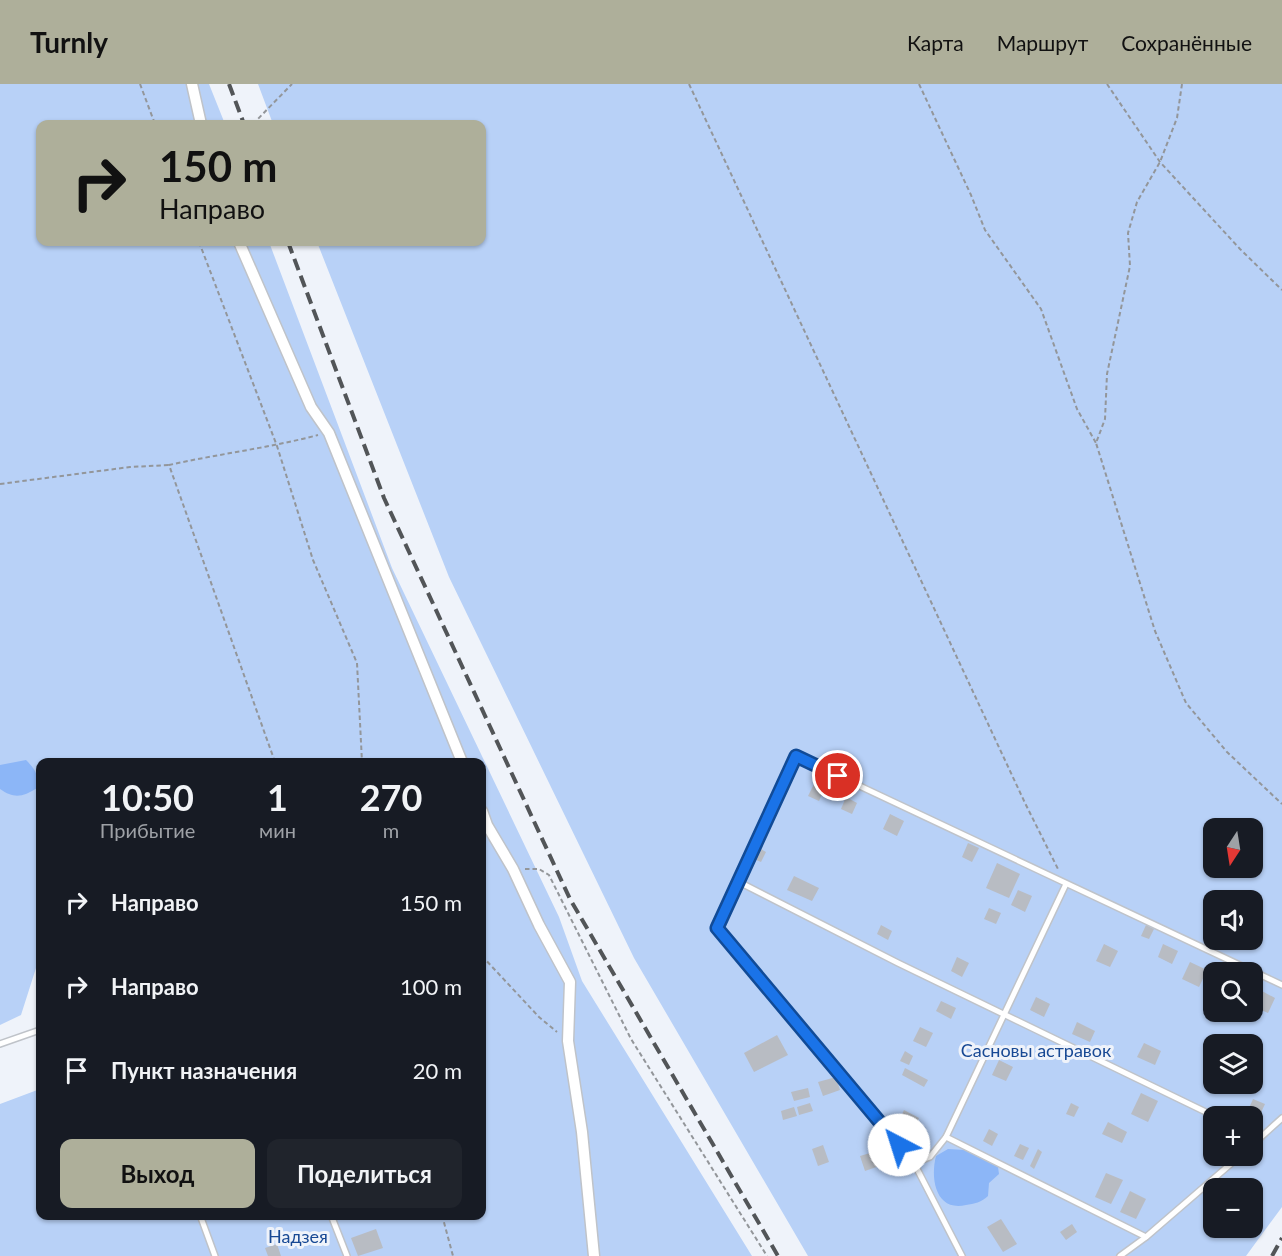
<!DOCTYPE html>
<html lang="ru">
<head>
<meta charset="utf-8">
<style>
	:root { --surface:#171b24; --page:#20242c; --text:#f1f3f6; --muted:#9ea1a6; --accent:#aeaf9a }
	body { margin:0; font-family:Lato,sans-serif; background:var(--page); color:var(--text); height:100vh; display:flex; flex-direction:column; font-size:22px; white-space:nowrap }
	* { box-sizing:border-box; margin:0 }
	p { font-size:20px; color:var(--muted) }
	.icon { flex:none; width:33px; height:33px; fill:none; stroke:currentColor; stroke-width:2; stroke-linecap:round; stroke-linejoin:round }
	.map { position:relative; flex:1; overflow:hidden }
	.drawer { position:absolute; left:36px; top:674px; width:450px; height:462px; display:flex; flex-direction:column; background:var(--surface); border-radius:12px; box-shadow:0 2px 4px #0004 }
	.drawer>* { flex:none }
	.guide { position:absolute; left:36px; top:36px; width:450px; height:126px; border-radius:12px; box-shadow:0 2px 4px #0004; background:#aeaf9a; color:#111; overflow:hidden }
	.needle { width:39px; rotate:192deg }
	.buttons { position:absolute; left:1203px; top:734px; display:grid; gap:12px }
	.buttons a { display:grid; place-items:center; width:60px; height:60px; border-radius:12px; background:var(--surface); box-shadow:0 2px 4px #0004; font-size:30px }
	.pin { position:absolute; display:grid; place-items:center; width:51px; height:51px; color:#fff; margin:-26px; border:3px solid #fff; border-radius:50%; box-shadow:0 2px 6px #0007 }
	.me { position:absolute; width:66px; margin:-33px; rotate:320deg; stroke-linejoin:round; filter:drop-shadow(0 0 4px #0008) }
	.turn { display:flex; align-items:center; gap:21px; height:126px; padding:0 24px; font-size:27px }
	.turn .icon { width:78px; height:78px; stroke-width:2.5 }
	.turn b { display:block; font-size:42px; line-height:51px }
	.eta { display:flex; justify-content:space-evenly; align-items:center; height:102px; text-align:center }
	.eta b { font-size:36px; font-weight:700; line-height:42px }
	.cta { display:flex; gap:12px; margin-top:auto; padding:12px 24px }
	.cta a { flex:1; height:69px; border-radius:12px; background:var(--accent); color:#111; font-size:24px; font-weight:700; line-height:69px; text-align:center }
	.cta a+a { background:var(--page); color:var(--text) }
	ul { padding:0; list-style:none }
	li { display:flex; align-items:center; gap:18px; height:84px; padding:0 24px }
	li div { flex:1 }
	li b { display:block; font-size:22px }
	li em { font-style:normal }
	header { display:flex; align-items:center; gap:36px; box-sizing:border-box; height:84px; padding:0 30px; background:var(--accent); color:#111 }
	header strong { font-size:28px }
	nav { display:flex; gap:33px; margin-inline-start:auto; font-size:21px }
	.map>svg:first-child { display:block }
</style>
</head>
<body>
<header>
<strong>Turnly</strong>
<nav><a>Карта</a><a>Маршрут</a><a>Сохранённые</a></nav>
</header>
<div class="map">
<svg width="1282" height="1172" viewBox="0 0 1282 1172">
	<rect width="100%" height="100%" fill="#eff3fa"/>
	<g fill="#b8d1f7" fill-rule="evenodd">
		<polygon points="0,0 209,0 225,40 40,40 40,158 269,158 392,484 559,833 582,897 752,1172 0,1172 0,1020 40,1005 40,1131 482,1131 482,678 40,678 40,882 36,884 21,931 0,941"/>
		<path d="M258,0h1024v1123l-36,49h-438l-174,-298 -185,-381 -132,-335h165v-118h-209zM1214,744h38v39h-38zM1214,816h38v39h-38zM1214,888h38v39h-38zM1214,960h38v39h-38zM1214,1032h38v39h-38zM1214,1104h38v39h-38z"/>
	</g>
	<g fill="#8cb6f7">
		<path d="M26,676c9,9 13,15 11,28 -14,9 -23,11 -37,1v-24z"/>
		<path d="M948,1065l17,1 33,17 1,7 -10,9 -1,13c-6,6 -14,8 -22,9 -30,7 -36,-26 -30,-49z"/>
	</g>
	<g fill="#b8bcc3">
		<polygon points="817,694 827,699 819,717 808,712"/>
		<polygon points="846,713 857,719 852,730 841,725"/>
		<polygon points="890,730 904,737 897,752 883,745"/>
		<polygon points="968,759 979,764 972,778 962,773"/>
		<polygon points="759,764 766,768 761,778 754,775"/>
		<polygon points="997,779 1020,790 1009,814 986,804"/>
		<polygon points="794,792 819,804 812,817 787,806"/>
		<polygon points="1018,806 1032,812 1025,828 1011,821"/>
		<polygon points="989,824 1001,829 996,840 984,835"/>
		<polygon points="881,841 892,847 888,856 877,850"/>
		<polygon points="1146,841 1154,845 1149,855 1141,852"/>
		<polygon points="1104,860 1118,867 1110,883 1096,877"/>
		<polygon points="1163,860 1178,867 1172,880 1158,873"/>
		<polygon points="957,873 969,879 962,893 951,887"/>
		<polygon points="1190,878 1207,886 1199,903 1182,895"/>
		<polygon points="1260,906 1275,914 1268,929 1252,922"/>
		<polygon points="1036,913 1050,920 1044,933 1030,926"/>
		<polygon points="941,917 956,924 951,935 936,927"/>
		<polygon points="1077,938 1095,947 1090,958 1072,950"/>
		<polygon points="920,943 933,949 926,963 913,957"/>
		<polygon points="777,951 788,971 754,988 744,969"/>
		<polygon points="1144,959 1161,967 1155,981 1137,973"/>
		<polygon points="905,967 913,972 909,981 900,977"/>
		<polygon points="999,976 1013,983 1006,997 992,991"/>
		<polygon points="905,984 928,996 924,1003 902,991"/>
		<polygon points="836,993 840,1006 823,1012 818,998"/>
		<polygon points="808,1004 810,1013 794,1017 791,1008"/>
		<polygon points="1141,1009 1158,1017 1148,1038 1131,1030"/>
		<polygon points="1253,1015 1265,1020 1257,1037 1252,1032 1246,1031"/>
		<polygon points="810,1019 813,1027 799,1031 797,1023"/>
		<polygon points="1071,1019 1079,1023 1074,1033 1066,1030"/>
		<polygon points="794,1023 797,1032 783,1036 781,1027"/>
		<polygon points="904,1026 919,1034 913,1047 898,1039"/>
		<polygon points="1108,1038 1127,1048 1122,1059 1102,1050"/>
		<polygon points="989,1045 998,1050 992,1062 983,1057"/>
		<polygon points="1020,1060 1029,1064 1023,1076 1014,1072"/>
		<polygon points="823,1061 829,1078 818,1082 812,1065"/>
		<polygon points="1038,1065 1042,1068 1034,1085 1030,1082"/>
		<polygon points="880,1066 885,1080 865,1087 860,1072"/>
		<polygon points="1106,1089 1123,1096 1111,1120 1095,1113"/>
		<polygon points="1130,1107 1146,1115 1136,1135 1120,1128"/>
		<polygon points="1001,1135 1017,1160 1003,1168 987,1143"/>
		<polygon points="1072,1140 1077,1148 1066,1156 1060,1148"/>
		<polygon points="376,1145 383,1164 358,1172 351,1154"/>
		<polygon points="277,1160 281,1172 268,1172 265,1164"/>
	</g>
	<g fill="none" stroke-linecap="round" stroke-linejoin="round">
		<g stroke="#bfc3c9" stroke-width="8">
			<g id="service">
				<polyline points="737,797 898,879 1214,1032"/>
				<polyline points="1066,800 946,1053 930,1073 914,1079 717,844 796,672 1282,901"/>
				<polyline points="0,960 40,946"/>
				<polyline points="1252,1051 1260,1054 1282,1034"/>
				<polyline points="946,1053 1146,1153"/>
				<polyline points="1252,1061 1260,1054"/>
				<polyline points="914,1079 962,1172"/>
				<polyline points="200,1131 215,1172"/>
				<polyline points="331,1131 347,1172"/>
				<polyline points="1120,1172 1146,1153 1241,1071"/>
			</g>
		</g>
		<g stroke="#bfc3c9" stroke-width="13">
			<g id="minor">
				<polyline points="192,0 201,40"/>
				<polyline points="239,158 311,323 329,349 462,678"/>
				<polyline points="482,727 487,741 513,785 539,841 570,898 568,957 582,1048 594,1172"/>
			</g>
		</g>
		<g stroke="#93969a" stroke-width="2" stroke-dasharray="4.5 3" stroke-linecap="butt">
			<polyline points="140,0 155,40"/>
			<polyline points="689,0 1025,719 1059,787"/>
			<polyline points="919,0 971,111 985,146 1041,225 1077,325 1096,359"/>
			<polyline points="1107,0 1160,78 1240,165 1282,206"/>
			<polyline points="1182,0 1177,34 1160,78 1137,118 1128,149 1130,182 1107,290 1105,335 1096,359 1155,547 1186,619 1227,668 1282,720"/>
			<polyline points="253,40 292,0"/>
			<polyline points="199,158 277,362 313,476 357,579 362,678"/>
			<polyline points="0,400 130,383 169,381"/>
			<path d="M275,678l-106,-297c49,-11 100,-17 149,-30"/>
			<polyline points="525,785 539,785 549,791 631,955 767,1172"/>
			<polyline points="482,872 539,933 557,948"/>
			<polyline points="442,1131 453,1172"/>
		</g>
		<use href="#service" stroke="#fff" stroke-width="5"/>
		<use href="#minor" stroke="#fff" stroke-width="10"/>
		<g stroke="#525558" stroke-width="4" stroke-dasharray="12 6" stroke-linecap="butt">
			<polyline points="229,0 244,40"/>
			<polyline points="288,158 384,414 570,815 778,1172"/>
			<polyline points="1272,1172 1282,1154"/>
		</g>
	</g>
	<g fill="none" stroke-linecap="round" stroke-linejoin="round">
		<g stroke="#114b97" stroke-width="15">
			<polyline id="route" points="838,692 796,672 717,844 899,1061"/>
		</g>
		<use href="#route" stroke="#1a73e8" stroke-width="10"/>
	</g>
	<g text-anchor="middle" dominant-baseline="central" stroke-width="6" stroke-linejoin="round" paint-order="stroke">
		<g font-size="18" fill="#184994" stroke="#eff3fa">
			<text x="1036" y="966">Сасновы астравок</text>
			<text x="298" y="1152">Надзея</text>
		</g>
	</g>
</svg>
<div class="buttons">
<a><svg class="needle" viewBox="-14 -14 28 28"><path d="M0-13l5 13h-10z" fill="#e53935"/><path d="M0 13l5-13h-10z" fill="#9ea1a6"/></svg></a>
<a><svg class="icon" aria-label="sound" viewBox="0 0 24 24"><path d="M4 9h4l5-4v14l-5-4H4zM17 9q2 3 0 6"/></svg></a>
<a><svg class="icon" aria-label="search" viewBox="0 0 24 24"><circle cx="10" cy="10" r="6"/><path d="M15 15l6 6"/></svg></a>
<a><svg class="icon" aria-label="layers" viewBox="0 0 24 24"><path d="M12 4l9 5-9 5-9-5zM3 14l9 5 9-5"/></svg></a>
<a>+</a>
<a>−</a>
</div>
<div class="pin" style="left:838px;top:692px;background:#d93025"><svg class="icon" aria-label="arrive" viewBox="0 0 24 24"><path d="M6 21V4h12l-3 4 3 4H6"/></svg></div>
<svg class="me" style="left:899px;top:1061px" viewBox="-20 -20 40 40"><circle r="19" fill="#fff"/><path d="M0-13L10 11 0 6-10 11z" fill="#1a73e8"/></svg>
<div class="guide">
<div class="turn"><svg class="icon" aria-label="right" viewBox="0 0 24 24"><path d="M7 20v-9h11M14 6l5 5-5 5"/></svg><div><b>150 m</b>Направо</div></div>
</div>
<section class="drawer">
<div class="eta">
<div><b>10:50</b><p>Прибытие</p></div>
<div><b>1</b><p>мин</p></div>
<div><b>270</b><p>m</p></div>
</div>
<ul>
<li><svg class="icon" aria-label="right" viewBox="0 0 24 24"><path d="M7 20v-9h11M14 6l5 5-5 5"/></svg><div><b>Направо</b></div><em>150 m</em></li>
<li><svg class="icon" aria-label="right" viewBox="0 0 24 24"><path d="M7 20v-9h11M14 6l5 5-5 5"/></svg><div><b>Направо</b></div><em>100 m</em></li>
<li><svg class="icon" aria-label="arrive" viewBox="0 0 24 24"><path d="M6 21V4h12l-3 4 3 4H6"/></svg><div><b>Пункт назначения</b></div><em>20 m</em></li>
</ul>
<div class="cta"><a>Выход</a><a>Поделиться</a></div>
</section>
</div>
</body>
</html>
